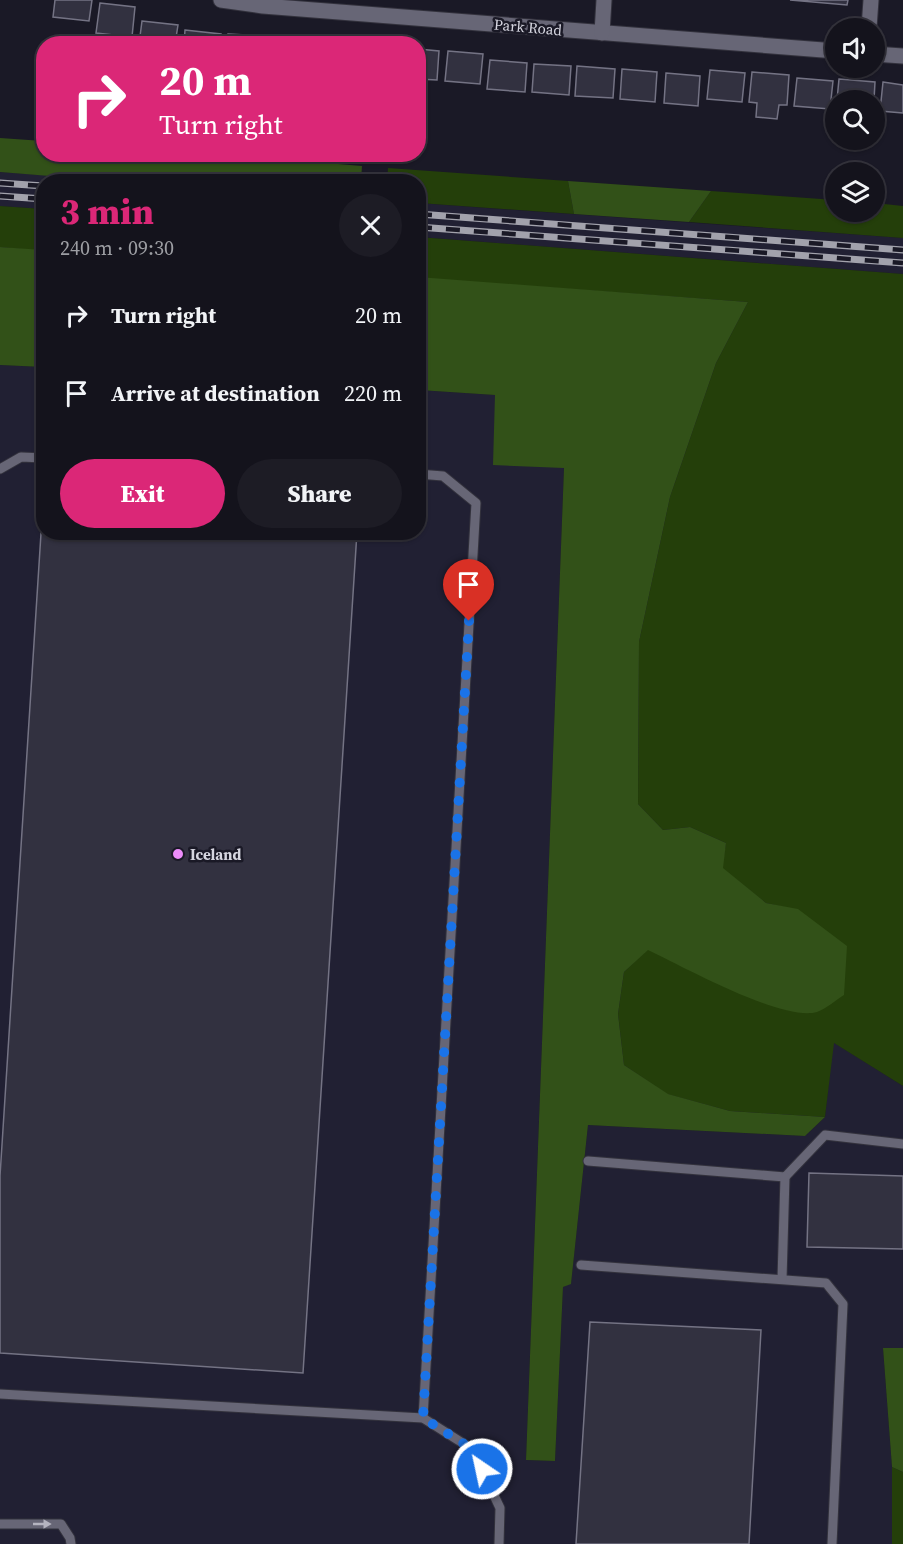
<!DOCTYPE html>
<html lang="en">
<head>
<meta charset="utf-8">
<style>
	:root { --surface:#14131c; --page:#1d1c25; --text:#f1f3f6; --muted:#9d9ea3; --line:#33323b; --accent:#db2777 }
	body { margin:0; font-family:"Source Serif 4",serif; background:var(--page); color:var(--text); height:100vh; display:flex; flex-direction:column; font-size:22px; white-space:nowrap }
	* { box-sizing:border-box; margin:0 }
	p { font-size:20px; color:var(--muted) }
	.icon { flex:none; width:33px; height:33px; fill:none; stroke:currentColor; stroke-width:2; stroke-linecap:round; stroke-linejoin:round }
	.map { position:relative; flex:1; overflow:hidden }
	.drawer { position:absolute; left:36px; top:174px; width:390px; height:366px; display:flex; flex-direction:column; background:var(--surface); border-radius:24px; box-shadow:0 2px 4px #0004,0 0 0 2px var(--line) }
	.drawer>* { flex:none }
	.hud { position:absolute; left:36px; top:36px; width:390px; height:126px; border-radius:24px; box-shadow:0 2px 4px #0004,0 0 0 2px var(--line); background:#db2777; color:#fff; overflow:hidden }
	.controls { position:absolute; left:825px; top:18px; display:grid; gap:12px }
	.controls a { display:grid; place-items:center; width:60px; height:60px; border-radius:50%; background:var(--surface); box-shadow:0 2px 4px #0004,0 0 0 2px var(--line); font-size:30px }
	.pin { position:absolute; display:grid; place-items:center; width:51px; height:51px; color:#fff; margin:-62px -26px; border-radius:50% 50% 50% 0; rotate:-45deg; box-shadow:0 0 6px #0007 }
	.pin .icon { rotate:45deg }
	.me { position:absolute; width:66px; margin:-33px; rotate:326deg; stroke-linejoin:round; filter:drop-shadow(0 0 4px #0008) }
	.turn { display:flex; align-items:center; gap:21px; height:126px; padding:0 24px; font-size:27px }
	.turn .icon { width:78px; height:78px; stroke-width:2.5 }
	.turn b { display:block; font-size:42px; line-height:51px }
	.round { display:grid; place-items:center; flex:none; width:63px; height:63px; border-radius:32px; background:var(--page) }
	.headline { display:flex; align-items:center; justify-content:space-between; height:102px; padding:0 24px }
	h1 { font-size:36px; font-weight:800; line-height:45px; color:var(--accent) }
	.cta { display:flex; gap:12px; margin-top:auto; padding:12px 24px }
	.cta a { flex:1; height:69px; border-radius:36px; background:var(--accent); color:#fff; font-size:24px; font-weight:800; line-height:69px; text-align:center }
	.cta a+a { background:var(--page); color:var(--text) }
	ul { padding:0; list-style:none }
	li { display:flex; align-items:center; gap:18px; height:78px; padding:0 24px }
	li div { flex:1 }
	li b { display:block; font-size:22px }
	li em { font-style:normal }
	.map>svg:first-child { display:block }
</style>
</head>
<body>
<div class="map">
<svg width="903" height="1544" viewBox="0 0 903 1544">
	<rect width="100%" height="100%" fill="#1a1926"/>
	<g fill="#212033">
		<polygon points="0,172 124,181 44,182 43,209 0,206"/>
		<polygon points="418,203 903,238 903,274 419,237"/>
		<polygon points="0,365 43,367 44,532 418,532 419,390 495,395 564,468 526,1460 555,1461 563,1287 571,1283 588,1125 805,1136 825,1117 833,1042 903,1086 903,1348 883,1349 892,1467 892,1544 0,1544"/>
	</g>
	<g fill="#243f0a">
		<polygon points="388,168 568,181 574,214 419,203 418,182 387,182"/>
		<polygon points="711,191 835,200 836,212 874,212 875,203 903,206 903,238 689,222"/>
		<polygon points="0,206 43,209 43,251 0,247"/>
		<polygon points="418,237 903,274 903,1086 834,1043 825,1117 730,1111 667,1094 624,1065 618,1014 624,972 648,949 697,973 798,910 766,903 722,868 726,843 690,827 663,830 638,804 639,642 670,497 716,363 748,302 419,278"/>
		<polygon points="892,1467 903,1472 903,1544 892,1544"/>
	</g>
	<g fill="#325118">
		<polygon points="0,138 43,141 44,154 219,154 362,166 361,180 124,182 0,172"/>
		<polygon points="568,181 711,191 689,222 574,214"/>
		<polygon points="0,247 43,250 43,367 0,365"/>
		<path d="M418,277l330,25 -32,61 -46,134 -31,145 -1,162 25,26 27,-3 36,16 -3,25 43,35 32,6 49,37 -3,49c-8,5 -18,14 -27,17 -35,10 -135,-46 -169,-62l-24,22 -6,42 6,51 44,29 62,17 95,6 -20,19 -217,-11 -17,159 -8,3 -8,174 -29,-1 38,-992 -71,-3 2,-70 -76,-5z"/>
		<polygon points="883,1348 903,1348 903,1472 892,1467"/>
	</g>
	<g fill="#323140" stroke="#747384" stroke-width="1.5">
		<polygon points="55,0 92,0 89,21 53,17"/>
		<polygon points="790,0 848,0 847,5"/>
		<polygon points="100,3 135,7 132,37 96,33"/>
		<polygon points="142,21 178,25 175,44 139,44"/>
		<polygon points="185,30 221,34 220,44 184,44"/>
		<polygon points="228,34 265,36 264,44 227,44"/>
		<polygon points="273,39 308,44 272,44"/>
		<polygon points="315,41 348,44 315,44"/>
		<polygon points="418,49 439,51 437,80 418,79"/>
		<polygon points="448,51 483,54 480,84 445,81"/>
		<polygon points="490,60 527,63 525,92 487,89"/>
		<polygon points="534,64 571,66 569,95 532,92"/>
		<polygon points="577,66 615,69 613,98 575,96"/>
		<polygon points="622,69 657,72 655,102 620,99"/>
		<polygon points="710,70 745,73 742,102 707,99"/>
		<polygon points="752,72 789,75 787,105 779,105 777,119 756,117 757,103 749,102"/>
		<polygon points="666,73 700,76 698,106 664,103"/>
		<polygon points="797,78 833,81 830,109 794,106"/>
		<polygon points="839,79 875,82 874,100 837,100"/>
		<polygon points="883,82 903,85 903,113 880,111"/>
		<polygon points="43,502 44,532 357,532 303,1373 0,1353 0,1176"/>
		<polygon points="809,1173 903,1176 903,1249 807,1247"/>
		<polygon points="590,1322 761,1330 749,1544 576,1544"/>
	</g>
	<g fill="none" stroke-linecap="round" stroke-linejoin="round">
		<g stroke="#33323d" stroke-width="11">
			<g id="lane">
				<polyline points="0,469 21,457 44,458"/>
				<polyline points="418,474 443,476 476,503 423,1418"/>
				<polyline points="588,1161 785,1177 825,1135 903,1144"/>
				<polyline points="581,1265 826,1283 843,1304 832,1544"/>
				<polyline points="782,1279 785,1177"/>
				<polyline points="0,1394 423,1418 472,1449 500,1508 499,1544"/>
				<polyline points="0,1524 61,1524 70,1538 71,1544"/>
			</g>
		</g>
		<g stroke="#33323d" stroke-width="17">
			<g id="street">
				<polyline points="221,0 263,6 836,51"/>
				<polyline points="869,28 871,0"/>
				<polyline points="602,33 604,0"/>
				<polyline points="874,54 903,56"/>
			</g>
		</g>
		<use href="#lane" stroke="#676676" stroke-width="9"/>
		<use href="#street" stroke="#676676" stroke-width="15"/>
		<g stroke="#a2a2ac" stroke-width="7">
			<g id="rail">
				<polyline points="0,183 44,186"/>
				<polyline points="0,196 44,199"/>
				<polyline points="418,214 903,250"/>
				<polyline points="418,227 903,263"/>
			</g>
		</g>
		<use href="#rail" stroke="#1a1926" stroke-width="4.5" stroke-dasharray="14" stroke-linecap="butt"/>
	</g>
	<defs><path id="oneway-solid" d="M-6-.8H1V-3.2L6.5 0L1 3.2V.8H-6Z" transform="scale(1.5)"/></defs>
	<use fill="#b5b4c0" href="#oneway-solid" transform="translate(42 1524)"/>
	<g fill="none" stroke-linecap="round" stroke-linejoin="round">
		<polyline stroke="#1a73e8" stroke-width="10" stroke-dasharray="0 18" points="469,621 423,1418 472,1449 482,1469"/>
	</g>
	<circle fill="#ec8cfa" stroke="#1a1926" stroke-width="2" cx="178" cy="854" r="6"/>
	<g text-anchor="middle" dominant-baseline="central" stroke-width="5" stroke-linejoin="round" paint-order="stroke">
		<g font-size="15" fill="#d6d6e0" stroke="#1a1926">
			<text transform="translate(528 27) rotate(5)">Park Road</text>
		</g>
		<g font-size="15" font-weight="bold" fill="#d6d6e0" stroke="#1a1926" text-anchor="start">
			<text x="190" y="854">Iceland</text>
		</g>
	</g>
</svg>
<div class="controls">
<a><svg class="icon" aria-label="sound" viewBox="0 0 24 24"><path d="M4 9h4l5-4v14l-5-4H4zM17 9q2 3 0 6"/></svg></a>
<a><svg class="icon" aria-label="search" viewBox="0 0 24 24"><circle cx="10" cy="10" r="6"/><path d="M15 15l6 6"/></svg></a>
<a><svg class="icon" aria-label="layers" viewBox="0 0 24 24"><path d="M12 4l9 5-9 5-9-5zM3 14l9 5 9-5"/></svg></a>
</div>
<div class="pin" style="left:469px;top:621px;background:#d93025"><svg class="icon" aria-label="arrive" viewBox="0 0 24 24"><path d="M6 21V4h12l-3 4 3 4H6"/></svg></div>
<svg class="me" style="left:482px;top:1469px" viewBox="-20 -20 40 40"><circle r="17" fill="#1a73e8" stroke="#fff" stroke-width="3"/><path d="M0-11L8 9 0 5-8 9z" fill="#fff"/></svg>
<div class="hud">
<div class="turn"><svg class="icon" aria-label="right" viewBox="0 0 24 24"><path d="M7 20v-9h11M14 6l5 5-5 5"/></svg><div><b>20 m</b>Turn right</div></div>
</div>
<section class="drawer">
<div class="headline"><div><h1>3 min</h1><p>240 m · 09:30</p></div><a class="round"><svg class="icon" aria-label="close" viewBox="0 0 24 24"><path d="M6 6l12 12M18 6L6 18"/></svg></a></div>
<ul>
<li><svg class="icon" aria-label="right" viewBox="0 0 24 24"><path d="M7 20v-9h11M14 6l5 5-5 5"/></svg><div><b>Turn right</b></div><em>20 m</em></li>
<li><svg class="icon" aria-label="arrive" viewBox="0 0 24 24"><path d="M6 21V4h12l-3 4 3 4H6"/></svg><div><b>Arrive at destination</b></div><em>220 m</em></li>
</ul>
<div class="cta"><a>Exit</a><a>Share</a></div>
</section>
</div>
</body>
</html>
